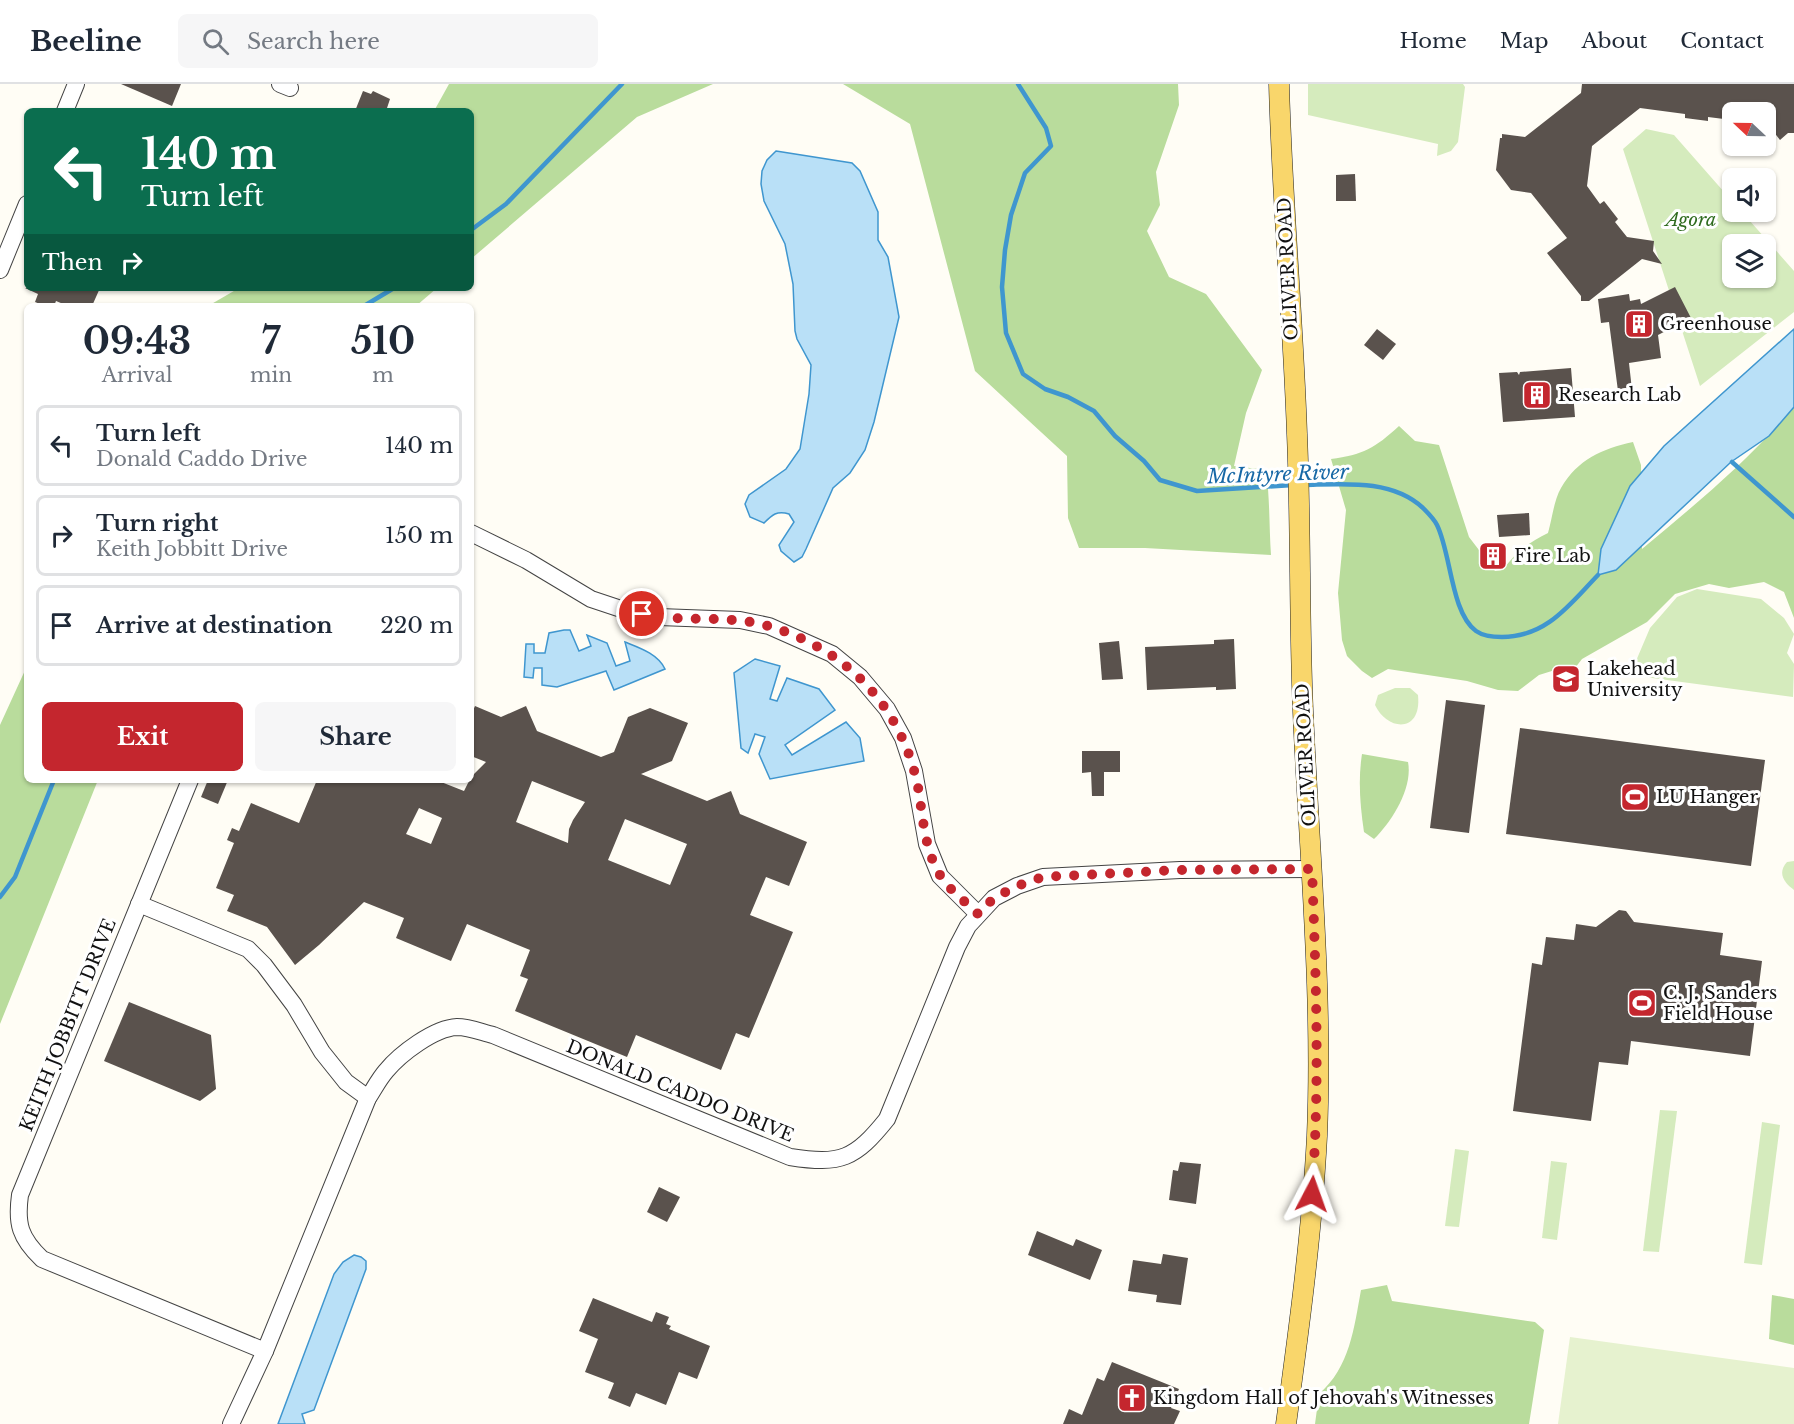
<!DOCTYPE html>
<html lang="en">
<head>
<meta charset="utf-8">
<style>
	:root { --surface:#fff; --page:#f6f6f7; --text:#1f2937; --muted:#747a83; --line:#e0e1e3; --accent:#c4262e }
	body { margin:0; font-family:"Libre Baskerville",serif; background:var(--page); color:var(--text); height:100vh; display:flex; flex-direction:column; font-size:22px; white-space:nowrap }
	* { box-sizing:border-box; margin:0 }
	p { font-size:20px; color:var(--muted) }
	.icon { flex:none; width:33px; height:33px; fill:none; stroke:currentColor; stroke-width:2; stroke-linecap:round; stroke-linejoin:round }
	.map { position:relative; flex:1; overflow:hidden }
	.drawer { position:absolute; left:24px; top:219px; width:450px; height:480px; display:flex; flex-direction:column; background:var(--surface); border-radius:9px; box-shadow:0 2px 4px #0004 }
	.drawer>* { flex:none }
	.hud { position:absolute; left:24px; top:24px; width:450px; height:183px; border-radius:9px; box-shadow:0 2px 4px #0004; background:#0b6e4f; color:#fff; overflow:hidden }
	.needle { width:39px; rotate:292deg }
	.buttons { position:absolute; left:1722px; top:18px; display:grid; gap:12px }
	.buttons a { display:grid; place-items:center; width:54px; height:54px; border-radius:9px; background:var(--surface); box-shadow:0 2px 4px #0004; font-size:30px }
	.pin { position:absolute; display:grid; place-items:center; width:51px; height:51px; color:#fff; margin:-26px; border:3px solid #fff; border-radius:50%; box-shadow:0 2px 6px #0007 }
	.me { position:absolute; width:66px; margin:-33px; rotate:4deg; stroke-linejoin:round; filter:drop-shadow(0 0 4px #0008) }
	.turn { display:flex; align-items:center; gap:21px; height:126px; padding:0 18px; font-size:27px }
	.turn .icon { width:78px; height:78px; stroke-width:2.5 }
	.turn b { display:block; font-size:42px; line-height:51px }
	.then { display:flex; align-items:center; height:57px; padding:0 18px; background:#0003; gap:12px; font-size:22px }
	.eta { display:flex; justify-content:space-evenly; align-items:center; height:102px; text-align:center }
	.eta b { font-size:36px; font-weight:700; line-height:42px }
	.primary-button { display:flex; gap:12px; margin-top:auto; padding:12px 18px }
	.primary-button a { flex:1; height:69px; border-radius:9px; background:var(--accent); color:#fff; font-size:24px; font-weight:700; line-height:69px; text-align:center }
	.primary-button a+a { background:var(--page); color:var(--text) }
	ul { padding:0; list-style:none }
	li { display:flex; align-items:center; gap:18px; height:81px; margin:0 12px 9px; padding:0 6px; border:3px solid var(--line); border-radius:9px }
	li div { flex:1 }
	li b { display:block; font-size:22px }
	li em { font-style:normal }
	header { display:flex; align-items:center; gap:36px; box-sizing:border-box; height:84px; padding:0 30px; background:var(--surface); border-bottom:2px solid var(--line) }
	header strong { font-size:28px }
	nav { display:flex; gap:33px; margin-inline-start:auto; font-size:21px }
	.search { width:420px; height:54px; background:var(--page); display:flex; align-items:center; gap:15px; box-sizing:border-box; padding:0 21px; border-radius:9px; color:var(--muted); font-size:22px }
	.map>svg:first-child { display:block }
</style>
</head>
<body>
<header>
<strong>Beeline</strong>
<div class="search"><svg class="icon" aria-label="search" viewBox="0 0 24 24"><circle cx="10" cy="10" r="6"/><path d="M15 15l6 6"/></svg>Search here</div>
<nav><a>Home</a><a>Map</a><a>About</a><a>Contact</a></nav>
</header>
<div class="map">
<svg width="1794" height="1340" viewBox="0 0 1794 1340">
	<rect width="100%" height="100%" fill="#fffdf5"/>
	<g fill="#d5ebbd" fill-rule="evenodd">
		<polygon points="1308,0 1463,0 1465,3 1458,58 1451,67 1437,72 1438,60 1308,31"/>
		<path d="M1646,45l28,6 58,66v11h10l52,59v41l-94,74 -77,-237zM1732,160h34v34h-34z"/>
		<polygon points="1697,505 1761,515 1784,534 1794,550 1787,569 1794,580 1793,613 1630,591 1650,544 1677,513"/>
		<path d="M1395,604h15l8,7c4,39 -31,36 -43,10l3,-10z"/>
		<path d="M1794,777v29c-10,-7 -17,-17 -7,-28z"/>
		<polygon points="1660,1026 1677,1027 1659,1168 1643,1167"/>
		<polygon points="1762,1038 1780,1041 1762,1181 1744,1179"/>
		<polygon points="1455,1065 1469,1067 1459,1143 1445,1142"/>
		<polygon points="1551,1077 1567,1079 1557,1156 1542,1154"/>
	</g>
	<g fill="#b9dc9c">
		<polygon points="449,0 713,0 637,33 471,175 471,27 434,27"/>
		<path d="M843,0h335l1,21 -23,67 4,33 -13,26 22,46 37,17 56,76 -16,43 -12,53 32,4c4,28 3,57 5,85l-126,-7h-66l-11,-30 -1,-62 -92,-85 -65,-247z"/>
		<polygon points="239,204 437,204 416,222 208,222"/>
		<path d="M1794,323v211l-10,-26 -20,-10 -35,6 -20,-4 -34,10 -28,28 -65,37 -7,9 -20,2 -16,5 -21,16 -20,-1 -31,-9 -79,-12 -16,9 -10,-7 -15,-15 -5,-16 -4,-47 8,-83 -15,-51c32,-4 44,-11 68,-33l16,15 24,4 30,92 26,34 8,-1c11,-17 27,-28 45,-37 4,-14 6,-33 13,-45 17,-29 41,-39 72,-46l8,23 1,84c54,-45 106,-88 152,-142z"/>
		<polygon points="27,582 27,696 98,696 0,940 0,641"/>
		<path d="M1362,670l46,8c5,26 -16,59 -34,77l-10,-7c-4,-26 -6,-53 -2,-78z"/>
		<path d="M1387,1201l5,16 143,21 9,8 -15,94h-214l4,-30c31,-27 35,-66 42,-104z"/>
		<polygon points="1772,1211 1794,1215 1794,1261 1769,1255"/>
	</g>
	<polygon fill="#e6f2cf" points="1570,1253 1794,1284 1794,1340 1558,1340"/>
	<g fill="#b9e0f7" stroke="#3f96cf" stroke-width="1.5">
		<path d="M776,67l76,12 8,8 18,41v28l10,17 11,60 -25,105 -9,28 -15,23 -17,15 -27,61 -4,8 -8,5 -13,-11 -2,-6 15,-23 -5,-8c-12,-4 -17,1 -25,9l-14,-6 -5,-13 4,-9 37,-26 14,-20 9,-55 2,-29 -14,-26 -2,-8 -2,-47 -8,-40 -21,-43 -3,-17 1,-13 5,-11z"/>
		<polygon points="1794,245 1794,323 1769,352 1731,378 1616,486 1598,491 1601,465 1630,402 1664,362"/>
		<path d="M564,546h6l9,21 12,-5 -4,-11 20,8 9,23 14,-5 -5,-19c15,6 33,12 40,27l-51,21 -8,-19 -49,16 -15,-2v-17h-8l-1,10 -9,-1 2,-33h8v9h11l4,-20z"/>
		<polygon points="755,575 780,582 770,615 777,617 787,594 819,605 835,626 785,661 792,671 846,638 860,654 864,677 770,695 759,670 765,653 755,650 748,669 741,664 734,589"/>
		<polygon points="354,1171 361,1173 366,1177 366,1185 314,1326 302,1330 305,1340 278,1340 334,1190 343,1178"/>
	</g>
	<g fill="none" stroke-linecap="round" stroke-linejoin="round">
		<g stroke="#3f96cf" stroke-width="4.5">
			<polyline points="1018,0 1046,44 1051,62 1025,89 1011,131 1005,166 1002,203 1006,249 1023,290 1045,305 1068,313 1094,327 1115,352 1144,377 1160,396 1197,407 1293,401"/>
			<polyline points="471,146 506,120 622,0"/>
			<polyline points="364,222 394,204"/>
			<polyline points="1732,378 1794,433"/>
			<path d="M1305,401c39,-1 87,-6 118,23 4,4 11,11 14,17 14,28 14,88 39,106 7,5 18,6 26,6 45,0 68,-33 96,-62"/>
			<polyline points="0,813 15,793 54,696"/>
		</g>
	</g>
	<g fill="#5a524d" fill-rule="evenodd">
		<polygon points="121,0 181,0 172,22"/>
		<polygon points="1582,0 1794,0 1794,49 1788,49 1780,56 1766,38 1766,28 1732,28 1732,36 1708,33 1708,37 1685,34 1685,30 1640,24 1592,62 1587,102 1600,120 1604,117 1618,135 1615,138 1627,153 1654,157 1653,167 1662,180 1642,175 1589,217 1581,217 1581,212 1547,169 1567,154 1531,109 1511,106 1496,86 1500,54 1502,54 1502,50 1525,53 1581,9"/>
		<polygon points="363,7 371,10 373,7 390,15 386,27 355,27"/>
		<polygon points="1355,90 1356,117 1336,117 1336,91"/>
		<polygon points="1675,203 1691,234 1658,251 1661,274 1629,279 1632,306 1618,307 1609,238 1601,239 1598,215 1629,210 1630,217 1640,215 1641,220"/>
		<polygon points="25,204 100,204 92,222 68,222 56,217 54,222 45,222 35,218 38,210"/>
		<polygon points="1377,245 1396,260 1383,276 1364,261"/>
		<polygon points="1571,284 1575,333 1503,338 1499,289 1517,288 1519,291 1520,288"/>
		<polygon points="1529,429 1530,451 1499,453 1497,431"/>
		<rect x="1484" y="463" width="18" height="18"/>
		<polygon points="1234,555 1236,605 1216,606 1216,603 1147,606 1145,563 1214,560 1214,556"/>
		<polygon points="1119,557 1123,595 1102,596 1099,559"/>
		<polygon points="1446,616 1485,621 1469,749 1430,744"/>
		<path d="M475,622l26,11 25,-11 11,25 64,26 13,-5 14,-35 22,-9 38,15 -16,38 -31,13 66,27 24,-10 9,23 67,28 -18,44 -23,-9 -16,38 43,17 -44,106 -13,-5 -15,37 -85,-35 -9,22 -112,-46 13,-32 -8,-3 10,-26 -63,-26 -16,37 -55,-23 8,-20 -40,-16 -45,43 -24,20 -28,-38 -40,-16 7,-16 -18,-7 18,-45 -7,-3 5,-12 7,3 12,-28 48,20 18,-43h119l28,11 7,-14 15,-15 -15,-6v-41zM532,697l53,21 -12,18 -4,9 -1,14 -52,-21zM419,724l23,10 -11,26 -25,-10zM625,735l62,25 -17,41 -62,-25z"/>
		<polygon points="1520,644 1765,676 1751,782 1506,750"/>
		<polygon points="1082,667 1120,667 1120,688 1104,688 1104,712 1092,712 1091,688 1082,689"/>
		<polygon points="208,696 228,696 218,720 201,713"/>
		<polygon points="1619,826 1626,827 1634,838 1723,849 1720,871 1762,877 1750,972 1631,957 1628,981 1599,978 1591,1037 1513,1027 1532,879 1542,881 1546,853 1574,856 1576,840 1596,843"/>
		<polygon points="129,918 211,951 216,1005 200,1017 104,977"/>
		<polygon points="1180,1078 1201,1080 1196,1120 1169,1116 1173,1086 1178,1087"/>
		<polygon points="659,1103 680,1113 667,1138 647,1128"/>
		<polygon points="1037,1147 1073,1162 1076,1155 1102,1166 1090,1196 1028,1171"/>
		<polygon points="1163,1170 1188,1174 1181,1221 1156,1218 1157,1211 1128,1207 1133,1176 1161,1180"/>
		<polygon points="593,1214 652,1238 656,1228 669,1233 666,1240 671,1242 669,1245 710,1262 697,1295 679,1288 666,1321 636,1309 630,1323 608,1314 614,1299 585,1288 598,1255 579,1247"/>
		<polygon points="1112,1278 1179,1305 1171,1324 1180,1327 1174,1340 1063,1340 1069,1325 1082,1331 1097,1294 1104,1297"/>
	</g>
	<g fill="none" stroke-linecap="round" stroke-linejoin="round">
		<g stroke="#444" stroke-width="18">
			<g id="minor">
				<polyline points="280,0 290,4"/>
				<polyline points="65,27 76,0"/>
				<polyline points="0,186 27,120"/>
				<polyline points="471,449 526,476 591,515 624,526 659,533 740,536 769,542 832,570 860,593 887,625 903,654 914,687 927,760 940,792 978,830"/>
				<path d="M190,696l-170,415c-4,29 0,43 22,64l223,92"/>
				<polyline points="139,820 248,865 264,881 294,921 322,968 346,998 368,1014"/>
				<path d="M231,1340l34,-73 103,-253c6,-9 11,-19 18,-27 14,-17 48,-43 71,-44 12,0 24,5 36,8l297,122c51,8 65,2 97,-38l70,-172 11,-21 26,-28 23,-12 26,-9 137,-7 132,-1"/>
			</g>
		</g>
		<g stroke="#222" stroke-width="21">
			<path id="major" d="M1279,0c3,117 14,234 18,350 4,92 2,185 6,277 6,141 20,283 14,425 -5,96 -18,193 -31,288"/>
		</g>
		<use href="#minor" stroke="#fff" stroke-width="16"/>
		<use href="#major" stroke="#f9d66b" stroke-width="20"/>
	</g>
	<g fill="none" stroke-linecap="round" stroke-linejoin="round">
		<path stroke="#c4262e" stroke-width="10" stroke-dasharray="0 18" d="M642,530c41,9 86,0 126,12 79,23 134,81 150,161 5,29 6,62 22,88 9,15 26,27 38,39l16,-16 23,-12 26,-9 137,-7 132,-1c4,108 8,216 0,325"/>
	</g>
	<defs>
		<g id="building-square" transform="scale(1.5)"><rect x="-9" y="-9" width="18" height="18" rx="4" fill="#c4262e" stroke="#fff"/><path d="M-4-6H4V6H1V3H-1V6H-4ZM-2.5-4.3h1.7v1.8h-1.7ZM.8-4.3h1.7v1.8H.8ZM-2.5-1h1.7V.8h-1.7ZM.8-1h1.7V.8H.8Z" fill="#fff"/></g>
		<g id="university-square" transform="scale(1.5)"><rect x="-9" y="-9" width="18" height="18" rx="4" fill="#c4262e" stroke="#fff"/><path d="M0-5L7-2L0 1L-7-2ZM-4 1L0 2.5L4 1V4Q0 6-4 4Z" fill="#fff"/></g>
		<g id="stadium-square" transform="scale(1.5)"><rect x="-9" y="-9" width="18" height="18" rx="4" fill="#c4262e" stroke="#fff"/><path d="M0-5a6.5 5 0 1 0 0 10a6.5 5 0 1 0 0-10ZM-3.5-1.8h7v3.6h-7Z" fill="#fff"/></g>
		<g id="church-square" transform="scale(1.5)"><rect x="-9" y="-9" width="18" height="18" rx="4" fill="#c4262e" stroke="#fff"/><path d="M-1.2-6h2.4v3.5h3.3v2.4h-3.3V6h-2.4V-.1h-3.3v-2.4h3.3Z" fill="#fff"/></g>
	</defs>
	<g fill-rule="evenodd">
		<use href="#building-square" x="1639" y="240"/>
		<use href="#building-square" x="1537" y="311"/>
		<use href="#building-square" x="1493" y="472"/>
		<use href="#university-square" x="1566" y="595"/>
		<use href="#stadium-square" x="1635" y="713"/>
		<use href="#stadium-square" x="1642" y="919"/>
		<use href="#church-square" x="1132" y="1314"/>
	</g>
	<g text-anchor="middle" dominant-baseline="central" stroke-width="6" stroke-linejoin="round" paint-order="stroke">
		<g font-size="18" font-style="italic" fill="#2f6b1f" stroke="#fff">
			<text x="1691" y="136">Agora</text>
		</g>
		<g font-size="18" fill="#111" stroke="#fff">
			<text transform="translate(1288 185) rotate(-93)">OLIVER ROAD</text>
			<text transform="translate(1306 671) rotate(-93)">OLIVER ROAD</text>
			<text transform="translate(68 941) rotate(-68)">KEITH JOBBITT DRIVE</text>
			<text transform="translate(680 1007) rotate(22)">DONALD CADDO DRIVE</text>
		</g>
		<g font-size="18" fill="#111" stroke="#fff" text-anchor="start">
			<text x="1660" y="240">Greenhouse</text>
			<text x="1558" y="311">Research Lab</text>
			<text x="1514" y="472">Fire Lab</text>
			<text x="1587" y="585">Lakehead<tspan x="1587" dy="21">University</tspan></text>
			<text x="1656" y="713">LU Hanger</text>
			<text x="1663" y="909">C. J. Sanders<tspan x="1663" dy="21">Field House</tspan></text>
			<text x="1153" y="1314">Kingdom Hall of Jehovah's Witnesses</text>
		</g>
		<g font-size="20" font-style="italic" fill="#1768a6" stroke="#fff">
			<text transform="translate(1278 390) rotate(-2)">McIntyre River</text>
		</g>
	</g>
</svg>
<div class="buttons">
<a><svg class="needle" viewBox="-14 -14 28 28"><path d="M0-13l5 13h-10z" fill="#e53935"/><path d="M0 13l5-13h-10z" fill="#747a83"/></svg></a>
<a><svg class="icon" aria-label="sound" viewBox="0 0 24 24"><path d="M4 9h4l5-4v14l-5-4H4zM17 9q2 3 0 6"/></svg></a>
<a><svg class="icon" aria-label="layers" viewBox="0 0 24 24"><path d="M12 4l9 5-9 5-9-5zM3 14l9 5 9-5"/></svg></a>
</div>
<div class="pin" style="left:642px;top:530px;background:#d93025"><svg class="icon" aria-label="arrive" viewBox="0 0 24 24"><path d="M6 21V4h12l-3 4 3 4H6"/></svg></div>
<svg class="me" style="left:1312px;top:1110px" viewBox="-20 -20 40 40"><path d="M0-17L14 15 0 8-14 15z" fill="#c4262e" stroke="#fff" stroke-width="4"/></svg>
<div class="hud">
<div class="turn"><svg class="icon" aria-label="left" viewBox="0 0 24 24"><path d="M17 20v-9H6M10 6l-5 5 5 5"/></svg><div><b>140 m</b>Turn left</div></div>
<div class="then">Then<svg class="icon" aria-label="right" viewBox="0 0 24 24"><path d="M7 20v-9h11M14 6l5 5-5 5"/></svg></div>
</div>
<section class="drawer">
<div class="eta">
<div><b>09:43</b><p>Arrival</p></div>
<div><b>7</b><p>min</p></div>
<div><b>510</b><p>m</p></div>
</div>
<ul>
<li><svg class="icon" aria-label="left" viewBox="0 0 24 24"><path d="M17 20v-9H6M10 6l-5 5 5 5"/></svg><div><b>Turn left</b><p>Donald Caddo Drive</p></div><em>140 m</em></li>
<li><svg class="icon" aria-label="right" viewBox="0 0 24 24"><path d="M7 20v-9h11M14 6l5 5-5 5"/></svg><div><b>Turn right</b><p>Keith Jobbitt Drive</p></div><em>150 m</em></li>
<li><svg class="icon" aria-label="arrive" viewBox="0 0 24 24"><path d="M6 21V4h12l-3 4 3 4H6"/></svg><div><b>Arrive at destination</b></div><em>220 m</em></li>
</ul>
<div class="primary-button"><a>Exit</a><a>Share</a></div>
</section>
</div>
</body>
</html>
